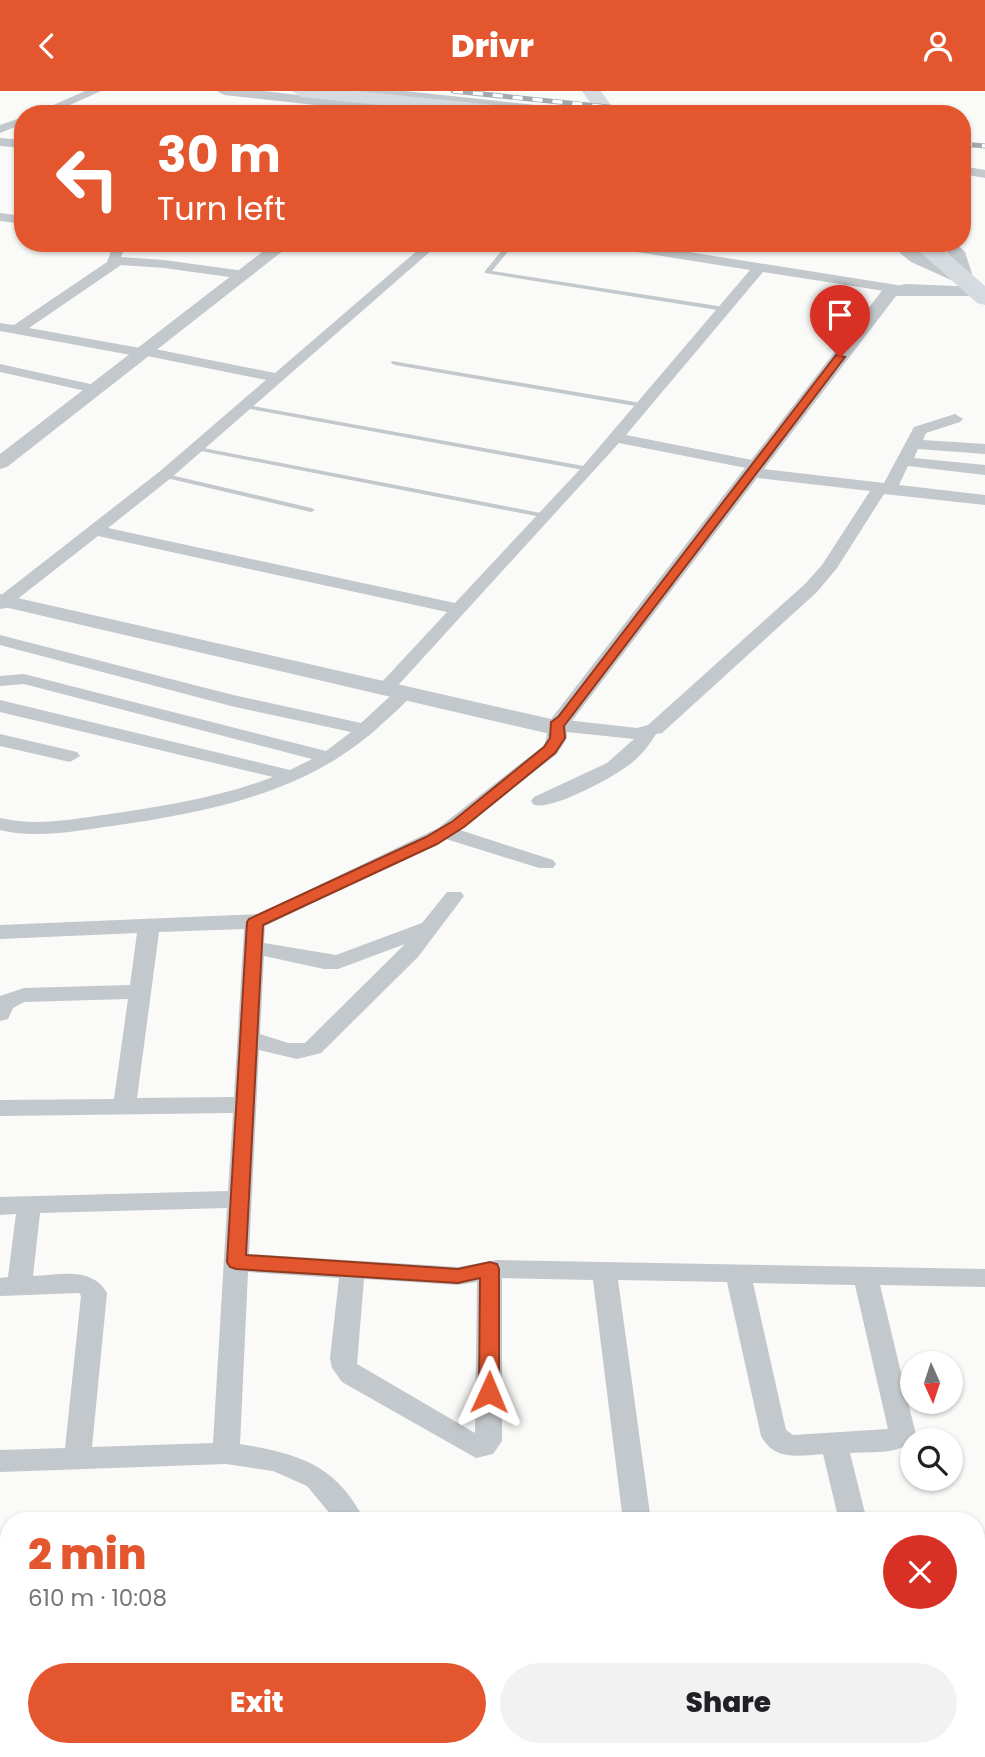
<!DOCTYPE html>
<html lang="en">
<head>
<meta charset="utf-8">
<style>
	:root { --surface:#fff; --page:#f2f2f2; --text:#202124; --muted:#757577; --accent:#e4572e }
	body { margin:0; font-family:Poppins,sans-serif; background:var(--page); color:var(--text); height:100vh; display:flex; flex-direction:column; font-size:26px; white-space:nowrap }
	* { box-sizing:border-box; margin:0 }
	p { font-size:23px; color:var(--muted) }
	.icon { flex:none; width:38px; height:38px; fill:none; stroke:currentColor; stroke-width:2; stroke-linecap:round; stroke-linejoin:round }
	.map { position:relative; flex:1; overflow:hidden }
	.sheet { position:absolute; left:0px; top:1421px; width:985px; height:245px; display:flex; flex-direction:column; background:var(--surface); border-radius:28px 28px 0 0; box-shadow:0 2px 5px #0004 }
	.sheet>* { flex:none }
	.hud { position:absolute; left:14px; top:14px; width:957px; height:147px; border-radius:28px; box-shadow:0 2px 5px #0004; background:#e4572e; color:#fff; overflow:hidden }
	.needle { width:46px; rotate:177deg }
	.buttons { position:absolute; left:900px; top:1260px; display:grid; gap:14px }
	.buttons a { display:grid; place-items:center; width:63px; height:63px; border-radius:50%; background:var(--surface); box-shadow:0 2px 5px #0004; font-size:35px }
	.pin { position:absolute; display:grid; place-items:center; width:60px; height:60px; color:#fff; margin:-72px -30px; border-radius:50% 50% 50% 0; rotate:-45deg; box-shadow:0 0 7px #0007 }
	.pin .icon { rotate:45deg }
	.me { position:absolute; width:77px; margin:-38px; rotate:1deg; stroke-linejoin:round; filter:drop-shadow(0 0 5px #0008) }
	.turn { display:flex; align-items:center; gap:24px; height:147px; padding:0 28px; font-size:32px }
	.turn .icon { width:91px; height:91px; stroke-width:2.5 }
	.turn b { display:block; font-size:49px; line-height:60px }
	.round { display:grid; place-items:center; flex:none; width:74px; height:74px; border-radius:37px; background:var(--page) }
	.overview { display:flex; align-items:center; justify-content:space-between; height:119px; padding:0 28px }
	h1 { font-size:42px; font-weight:800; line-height:52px; color:var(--accent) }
	.primary-button { display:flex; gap:14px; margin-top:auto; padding:14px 28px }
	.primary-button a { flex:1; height:80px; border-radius:42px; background:var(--accent); color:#fff; font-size:28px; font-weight:800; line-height:80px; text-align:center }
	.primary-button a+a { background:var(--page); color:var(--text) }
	header { display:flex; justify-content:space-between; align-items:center; height:91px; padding:0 28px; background:var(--accent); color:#fff; font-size:32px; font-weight:800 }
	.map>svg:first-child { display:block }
</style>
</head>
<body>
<header><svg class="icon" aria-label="back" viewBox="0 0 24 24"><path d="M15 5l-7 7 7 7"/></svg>Drivr<svg class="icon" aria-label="person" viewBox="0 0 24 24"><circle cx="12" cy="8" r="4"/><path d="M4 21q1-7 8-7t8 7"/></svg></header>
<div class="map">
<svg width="985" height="1666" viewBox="0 0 985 1666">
	<rect width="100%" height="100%" fill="#fafaf8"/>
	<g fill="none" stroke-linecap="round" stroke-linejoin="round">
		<g fill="#c3c8cc" fill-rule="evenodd">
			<polygon points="508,152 515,152 492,180 724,216 727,218 724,220 485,182 485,180"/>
			<polygon points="392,270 641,312 645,314 641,316 395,274 391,272"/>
			<polygon points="242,313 589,376 593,378 589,380 245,317 241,315"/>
			<polygon points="193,355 546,423 550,425 546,427 196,359 192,357"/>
			<polygon points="162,382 311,417 315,419 311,421 162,386"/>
		</g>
		<g fill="#c3c8cc" fill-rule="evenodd">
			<polygon points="85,0 101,0 50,23 33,23"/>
			<polygon points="23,26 23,33 0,42 0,34"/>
			<polygon points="0,47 23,49 23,57 0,55"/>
			<polygon points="962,75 985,79 985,87 962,83"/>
			<polygon points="0,122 23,125 23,133 0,130"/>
			<path d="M114,152h13l-6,14 43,3 80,11 7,4 -7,4 -80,-11 -43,-3 -92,63 111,20 5,-1 130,26 151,-130h14l-269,235 -63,50 347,75 128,-137 167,-196 -145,-23 -6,-4h33l265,42 7,4 -7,4 -134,-21 -137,163 131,26 6,2v6l121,14 30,-56 41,-13 8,5 -3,3 -34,11 -3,7 62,4v10l-67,-5 -4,9 71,7v10l-77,-9 -9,19 86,10v10l-101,-11 -47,74 -20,24 -155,141 -6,1c-6,10 -13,19 -21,26 -16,15 -81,50 -101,45l-3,-4 3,-4 73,-34 27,-24 -67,-7v6l-10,16 -97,76 93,30 3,4 -3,4h-14l-93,-29 -181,87 -1,17 72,12 86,-32 25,-31h14l3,4 -46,61 -97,96 -24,6 -38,-9 -10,204 209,13 39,-7 488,9v18l-105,-2 36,150c-11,21 -43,16 -66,18l17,68h-28l-16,-67c-24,2 -49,7 -62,-18l-34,-154 -109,-2 33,241h-28l-30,-241 -91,-2v163l-9,13 -17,4 -134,-76 -10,-14 -2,-10 9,-80 -91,-6 -8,172c59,10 96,20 125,77h-29l-29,-35 -34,-15 -47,-7 -226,8v-22l65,-2 16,-152 -2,-3 -79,3v-18l8,-1 8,-63 -16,1v-18l228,-6 5,-78 -233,3v-16l114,-1 14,-100 -104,3 -11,6 -5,11 -8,2v-25l24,-8 106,-3 7,-52 -137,6v-14l259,-11 179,-86 105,-82c6,-9 2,-17 7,-25l7,-2 80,9 11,-3 157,-141 17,-19 48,-74 -120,-14 -8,-5 4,-4 -127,-25 -227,249 -6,1 -9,-5 3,-4 67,-72 -349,-76 -92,72 -6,1v-13l159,-124 107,-92 -119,-24 -5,1 -142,-26v-8l14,2 93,-63zM244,838l-10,168 -97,1 22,-166zM405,853l-100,99h-17l-28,-9 4,-78 60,13h14zM227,1117l-14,235 -121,4 15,-154c-15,-27 -48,-18 -74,-17l7,-63zM364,1188l94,6 19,-3 -2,151 -118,-69zM753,1192l102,2 33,144 -95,6 -7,-5z"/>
			<polygon points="0,273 95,294 102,298 95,302 0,281"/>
			<path d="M0,544l233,60 128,28 37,-34 6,-1 9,5c-8,11 -20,21 -30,30 -74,70 -174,89 -271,103 -38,5 -74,13 -112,4v-12c35,8 68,2 103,-3 57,-8 115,-17 170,-38l-273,-65v-12l290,70 22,-11 -288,-75 -24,2v-10l24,-2 302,77 25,-19 -120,-26 -231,-61z"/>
			<polygon points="0,643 77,661 80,665 70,671 0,655"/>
			<polygon points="985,1450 985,1474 976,1475 976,1451"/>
			<polygon points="0,1633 9,1633 9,1657 18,1657 0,1661"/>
			<polygon points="178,1657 208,1657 207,1666 177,1666"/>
			<polygon points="652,1657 682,1657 683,1666 653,1666"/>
			<polygon points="784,1657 814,1657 815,1666 785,1666"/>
			<polygon points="888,1657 918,1657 920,1666 890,1666"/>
		</g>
		<g fill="#c3c8cc" fill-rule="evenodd">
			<polygon points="217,0 263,0 388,14 395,18 388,22 224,4"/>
			<polygon points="358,0 405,0 581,19 588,23 538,23 365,4"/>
			<polygon points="274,152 293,152 7,376 0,378 0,363"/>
			<polygon points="888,152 907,152 923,163 954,177 949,163 938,152 956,152 965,161 974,189 966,194 960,193 911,171"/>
			<polygon points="906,193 981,196 985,197 985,205 896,205 565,639 546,642 0,515 0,503 551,628 884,197"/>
		</g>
		<g fill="#d6dbdf" fill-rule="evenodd">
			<polygon points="292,0 356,0 524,17 533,23 466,23 301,6"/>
			<polygon points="582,0 601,0 617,23 598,23"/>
			<polygon points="910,152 936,152 985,195 985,214 977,212"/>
		</g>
		<g stroke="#a2aab0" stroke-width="5">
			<g id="rail">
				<polyline points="453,0 676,23"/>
				<polyline points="962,53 985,55"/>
			</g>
		</g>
		<use href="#rail" stroke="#fff" stroke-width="3.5" stroke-dasharray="10" stroke-linecap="butt"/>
	</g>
	<polygon fill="#e4572e" stroke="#94391e" stroke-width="2" points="836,264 845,266 564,635 565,647 555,662 464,736 437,753 263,834 246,1164 458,1178 490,1171 497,1173 499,1178 499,1301 496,1307 489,1309 482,1307 479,1301 480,1187 458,1192 236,1178 230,1176 227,1171 247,831 249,828 426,746 453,730 544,656 550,647 551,631 558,626"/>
</svg>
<div class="buttons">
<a><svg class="needle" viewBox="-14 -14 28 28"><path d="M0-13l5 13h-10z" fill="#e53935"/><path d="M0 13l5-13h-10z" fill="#757577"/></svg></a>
<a><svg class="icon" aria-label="search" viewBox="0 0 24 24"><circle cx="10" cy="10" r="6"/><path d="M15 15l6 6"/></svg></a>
</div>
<div class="pin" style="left:840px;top:266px;background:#d93025"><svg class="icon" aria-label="arrive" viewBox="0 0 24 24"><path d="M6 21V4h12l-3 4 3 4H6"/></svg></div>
<svg class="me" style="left:489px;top:1301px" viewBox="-20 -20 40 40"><path d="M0-17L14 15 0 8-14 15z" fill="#e4572e" stroke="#fff" stroke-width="4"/></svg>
<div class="hud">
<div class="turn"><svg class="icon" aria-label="left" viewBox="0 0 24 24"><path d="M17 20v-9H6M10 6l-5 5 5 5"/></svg><div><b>30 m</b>Turn left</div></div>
</div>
<section class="sheet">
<div class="overview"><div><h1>2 min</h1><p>610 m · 10:08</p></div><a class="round" style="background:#d93025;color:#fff"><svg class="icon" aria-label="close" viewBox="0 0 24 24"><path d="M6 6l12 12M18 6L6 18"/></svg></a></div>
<div class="primary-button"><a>Exit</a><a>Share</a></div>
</section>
</div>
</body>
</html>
